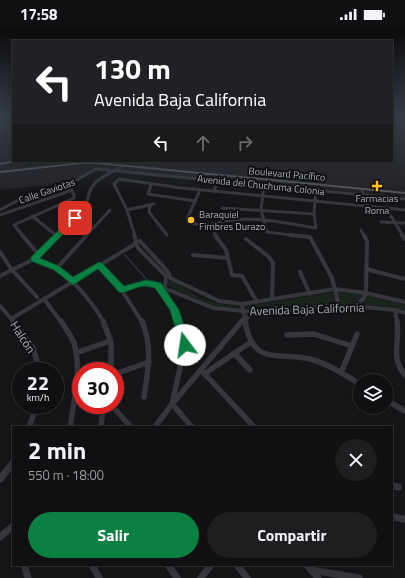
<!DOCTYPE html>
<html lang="es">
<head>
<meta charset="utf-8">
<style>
	:root { --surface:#101012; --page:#1e1e20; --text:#f1f3f6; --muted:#9c9d9f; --line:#303032; --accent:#0b8043 }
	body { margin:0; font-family:"Titillium Web",sans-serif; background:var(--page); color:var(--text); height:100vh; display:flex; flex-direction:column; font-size:15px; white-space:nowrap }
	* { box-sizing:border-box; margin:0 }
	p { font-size:13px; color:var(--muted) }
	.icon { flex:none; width:22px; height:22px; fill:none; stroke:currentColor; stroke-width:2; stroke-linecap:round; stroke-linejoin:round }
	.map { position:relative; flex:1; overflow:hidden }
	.details { position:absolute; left:12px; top:398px; width:381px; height:140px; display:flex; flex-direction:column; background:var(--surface); border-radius:0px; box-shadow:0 2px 10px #0003,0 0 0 1px var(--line) }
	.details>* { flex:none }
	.hud { position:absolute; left:12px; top:12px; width:381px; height:122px; border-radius:0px; box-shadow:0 2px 10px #0003,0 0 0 1px var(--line); background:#202124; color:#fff; overflow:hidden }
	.buttons { position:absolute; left:353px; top:346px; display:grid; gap:8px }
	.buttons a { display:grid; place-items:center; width:40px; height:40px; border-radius:50%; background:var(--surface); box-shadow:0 2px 10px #0003,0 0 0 1px var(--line); font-size:20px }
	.speed { position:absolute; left:12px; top:334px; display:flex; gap:8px; font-size:20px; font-weight:700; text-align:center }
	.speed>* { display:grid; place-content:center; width:52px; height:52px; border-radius:50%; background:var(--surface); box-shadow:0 2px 10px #0003,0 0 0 1px var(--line); line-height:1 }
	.speed small { font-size:10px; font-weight:400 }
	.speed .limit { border:6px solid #d22; background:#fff; color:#111 }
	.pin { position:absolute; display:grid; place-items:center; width:34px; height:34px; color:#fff; margin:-17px; border-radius:8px; box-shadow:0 2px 6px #0006 }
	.me { position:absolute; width:44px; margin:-22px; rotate:346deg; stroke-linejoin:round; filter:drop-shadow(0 0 3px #0008) }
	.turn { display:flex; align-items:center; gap:14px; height:84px; padding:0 16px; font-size:18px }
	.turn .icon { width:52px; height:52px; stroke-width:2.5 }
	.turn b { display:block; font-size:28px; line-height:34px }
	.lanes { display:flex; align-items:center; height:38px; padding:0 16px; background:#0003; justify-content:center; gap:20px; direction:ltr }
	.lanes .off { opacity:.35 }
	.round { display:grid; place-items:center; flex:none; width:42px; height:42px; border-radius:21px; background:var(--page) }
	.head { display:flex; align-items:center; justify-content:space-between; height:68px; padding:0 16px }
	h1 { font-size:24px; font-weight:700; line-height:30px }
	.action { display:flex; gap:8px; margin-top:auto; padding:8px 16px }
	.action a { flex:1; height:46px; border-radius:24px; background:var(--accent); color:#fff; font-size:16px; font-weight:700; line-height:46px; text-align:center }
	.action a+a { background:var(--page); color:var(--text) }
	.status { display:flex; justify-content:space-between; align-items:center; height:28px; padding:0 20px; background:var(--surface); direction:ltr }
	.status svg { height:11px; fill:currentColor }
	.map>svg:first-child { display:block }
</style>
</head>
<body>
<div class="status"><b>17:58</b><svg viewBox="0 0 49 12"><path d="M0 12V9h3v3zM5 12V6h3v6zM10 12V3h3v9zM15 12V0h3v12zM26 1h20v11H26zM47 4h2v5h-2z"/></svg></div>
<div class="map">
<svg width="405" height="550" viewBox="0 0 405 550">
	<rect width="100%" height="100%" fill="#161618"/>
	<polygon fill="#222225" points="0,88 13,88 13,133 392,133 392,88 405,88 405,170 217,151 96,141 90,143 84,148 49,157 0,162"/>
	<g fill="#1b231d">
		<polygon points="169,251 199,269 216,275 240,279 236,282 212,279 168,258"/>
		<path d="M336,264l25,2 44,10v7c-48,-14 -107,-3 -157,-1l-2,-4z"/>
	</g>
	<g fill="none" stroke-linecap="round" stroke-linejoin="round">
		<polyline stroke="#2b343d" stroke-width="1.5" points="125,227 147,252 157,254"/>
		<polyline stroke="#36373d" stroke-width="2.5" points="118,141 123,138"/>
		<g stroke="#36373d" stroke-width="3">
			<polyline points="151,157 148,166 195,173"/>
			<polyline points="264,157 261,182 267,204 299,208"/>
			<polyline points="200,162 187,191 188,194 205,198 216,195"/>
			<polyline points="362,162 371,185"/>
			<polyline points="214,164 217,153"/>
			<polyline points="150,178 149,184 167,207"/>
			<polyline points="222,180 314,186"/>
			<polyline points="386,180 403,208"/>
			<polyline points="0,182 17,173 66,158 96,141 405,171"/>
			<polyline points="127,182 154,176"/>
			<polyline points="0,187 72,162"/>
			<polyline points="32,188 57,208"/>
			<polyline points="381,194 405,195"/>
			<polyline points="361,202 364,208"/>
			<polyline points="23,208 14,197 74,170 74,166 66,158"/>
			<path d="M58,208l28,-27c2,-27 12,-30 34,-41"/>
			<polyline points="86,208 110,182"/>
			<polyline points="135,208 127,182 114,156 119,151 182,160 405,182"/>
			<path d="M216,208l-3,-8 3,-5c31,-9 68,0 100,5l-2,-14 2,-24"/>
		</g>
		<g stroke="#36373d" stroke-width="4">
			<polyline points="22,207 39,227"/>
			<polyline points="55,207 57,208"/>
			<polyline points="134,207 136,212 135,215"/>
			<polyline points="215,207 226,222 232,247 242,248 257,274"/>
			<polyline points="290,207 310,209 332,250 339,278"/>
			<polyline points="402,207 405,211"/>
			<polyline points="246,211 268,228 273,235 272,271"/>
			<polyline points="140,213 169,245 170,249"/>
			<polyline points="135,215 138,220 166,248 219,273 242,276 335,261 366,265 405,274"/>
			<polyline points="0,224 12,242 37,269"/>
			<polyline points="193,227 228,230"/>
			<path d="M34,231c7,2 14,4 20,8 20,12 38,36 50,55"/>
			<polyline points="99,237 123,264 142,294"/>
			<polyline points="57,240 87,207"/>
			<polyline points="366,241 405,251"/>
			<polyline points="300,244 310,266"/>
			<polyline points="0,248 34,231 59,207"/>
			<polyline points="158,257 175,282 179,294"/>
			<polyline points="165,259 166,248 168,246"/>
			<polyline points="123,262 138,256 152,255 213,280 244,283 280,284 323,278 355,278 395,282 405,285"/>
			<polyline points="44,271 61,294"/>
			<polyline points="242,276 245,294"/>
			<polyline points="0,278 14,294"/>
			<polyline points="355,278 363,271 366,265 367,213 364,207"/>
			<polyline points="395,282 397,294"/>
			<polyline points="11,291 140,213"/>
			<polyline points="241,294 255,284"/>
		</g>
		<g stroke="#36373d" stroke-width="5.5">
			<polyline points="13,293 33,320 40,343"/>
			<path d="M61,293c4,7 10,14 13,22 8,26 0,58 -4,84"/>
			<polyline points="103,293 111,314 111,343"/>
			<path d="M142,293c11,28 6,48 2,76"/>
			<polyline points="178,293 185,317 172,376 192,399"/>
			<path d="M245,293c8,48 35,29 69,39 16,5 31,15 46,24"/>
			<path d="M397,293c3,21 -7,37 8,54"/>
			<polyline points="287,307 314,306 352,318"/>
			<polyline points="76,325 110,313"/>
			<polyline points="235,326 250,342"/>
			<polyline points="202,343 254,399"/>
			<polyline points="341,345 357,306"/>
			<polyline points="115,346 149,334"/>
			<polyline points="204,346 251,314"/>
			<polyline points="386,372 405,383"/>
			<polyline points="111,377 131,399"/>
			<polyline points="29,399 37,377"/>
			<polyline points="101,399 103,377"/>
			<polyline points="155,399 172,376 242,293"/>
		</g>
		<g stroke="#36373d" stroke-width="7">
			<polyline points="0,451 13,435"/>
			<polyline points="392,458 398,459"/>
			<polyline points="392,489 405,491"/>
			<polyline points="0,509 13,498"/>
			<polyline points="24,537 28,550"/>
			<polyline points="92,537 99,550"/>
			<polyline points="168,537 177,550"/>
			<polyline points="237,537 247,550"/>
			<polyline points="307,537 318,550"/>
			<polyline points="311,542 359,550"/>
			<polyline points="201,550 211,537"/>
		</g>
		<g fill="#52545d" fill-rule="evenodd">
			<polygon points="13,133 19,133 0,137 0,135"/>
			<polygon points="82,134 97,134 405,164 405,166 97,136 82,136 0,145 0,143"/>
		</g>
	</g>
	<linearGradient id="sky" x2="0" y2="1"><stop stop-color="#0c0c0d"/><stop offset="0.53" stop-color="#363c48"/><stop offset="1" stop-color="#363c48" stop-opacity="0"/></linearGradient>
	<rect width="405" height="165" fill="url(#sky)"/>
	<polygon fill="#0b8043" stroke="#07532c" points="75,188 77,189 77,192 40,230 59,238 73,249 99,234 102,235 124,258 146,252 161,255 179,282 190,317 188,320 185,322 181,320 170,282 155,260 146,258 139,259 122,265 119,264 98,241 73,257 54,242 31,233 31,229 72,189"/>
	<g fill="#ffbf27" stroke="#111113" stroke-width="1.5">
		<path d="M375 152h4v4h4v4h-4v4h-4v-4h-4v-4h4z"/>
		<circle cx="191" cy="192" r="4"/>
	</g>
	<g text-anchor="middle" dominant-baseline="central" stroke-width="4" stroke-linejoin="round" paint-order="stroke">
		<g font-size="10" fill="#a7acb9" stroke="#111113">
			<text transform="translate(287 146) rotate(5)">Boulevard Pacífico</text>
			<text transform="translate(261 157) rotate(6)">Avenida del Chuchuma Colonia</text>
			<text transform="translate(47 163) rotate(-19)">Calle Gaviotas</text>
		</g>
		<g font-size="10" fill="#a7acb9" stroke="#111113">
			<text x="377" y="170">Farmacias<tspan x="377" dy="12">Roma</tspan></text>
			<text x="199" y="186" text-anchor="start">Baraquiel<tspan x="199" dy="12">Fimbres Durazo</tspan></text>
		</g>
		<g font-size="12" fill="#a7acb9" stroke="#111113">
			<text transform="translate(307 281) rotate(-2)">Avenida Baja California</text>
			<text transform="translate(23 309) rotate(57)">Halcón</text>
		</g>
	</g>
</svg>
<div class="buttons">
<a><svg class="icon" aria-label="layers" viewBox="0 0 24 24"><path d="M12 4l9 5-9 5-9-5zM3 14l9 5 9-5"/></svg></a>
</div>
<div class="speed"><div>22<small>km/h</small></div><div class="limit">30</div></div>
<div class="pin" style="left:75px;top:190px;background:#d93025"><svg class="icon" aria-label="arrive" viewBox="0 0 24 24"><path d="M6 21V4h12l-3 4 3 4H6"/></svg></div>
<svg class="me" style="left:185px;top:317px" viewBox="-20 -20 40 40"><circle r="19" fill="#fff"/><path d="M0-13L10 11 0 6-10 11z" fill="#0b8043"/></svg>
<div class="hud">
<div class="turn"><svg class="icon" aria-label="left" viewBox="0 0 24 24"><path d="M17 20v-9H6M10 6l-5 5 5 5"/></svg><div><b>130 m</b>Avenida Baja California</div></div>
<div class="lanes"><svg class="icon" aria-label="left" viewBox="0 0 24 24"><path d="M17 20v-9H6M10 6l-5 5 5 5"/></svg><svg class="icon off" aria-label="ahead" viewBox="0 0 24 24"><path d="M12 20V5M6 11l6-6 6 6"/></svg><svg class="icon off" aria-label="right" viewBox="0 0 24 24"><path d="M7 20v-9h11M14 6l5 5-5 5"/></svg></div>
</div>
<section class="details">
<div class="head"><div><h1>2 min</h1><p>550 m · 18:00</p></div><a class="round"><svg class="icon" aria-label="close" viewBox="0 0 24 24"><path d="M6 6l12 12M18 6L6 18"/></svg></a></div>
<div class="action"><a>Salir</a><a>Compartir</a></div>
</section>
</div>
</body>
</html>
